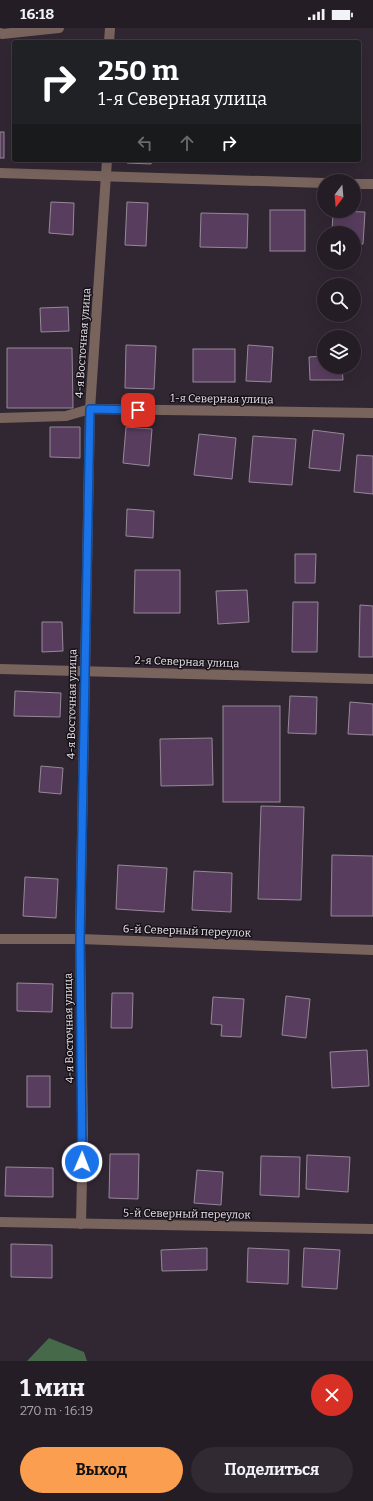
<!DOCTYPE html>
<html lang="ru">
<head>
<meta charset="utf-8">
<style>
	:root { --surface:#251d26; --page:#312a32; --text:#f1f3f6; --muted:#a3a2a7; --line:#423b43; --accent:#fb9e50 }
	body { margin:0; font-family:Bitter,serif; background:var(--page); color:var(--text); height:100vh; display:flex; flex-direction:column; font-size:15px; white-space:nowrap }
	* { box-sizing:border-box; margin:0 }
	p { font-size:13px; color:var(--muted) }
	.icon { flex:none; width:22px; height:22px; fill:none; stroke:currentColor; stroke-width:2; stroke-linecap:round; stroke-linejoin:round }
	.map { position:relative; height:1333px; overflow:hidden }
	.details { display:flex; flex-direction:column; background:var(--surface); flex:1 }
	.details>* { flex:none }
	.guide { position:absolute; left:12px; top:12px; width:349px; height:122px; border-radius:4px; box-shadow:0 4px 16px #0002,0 0 0 1px var(--line); background:#202124; color:#fff; overflow:hidden }
	.needle { width:26px; rotate:196deg }
	.tools { position:absolute; left:317px; top:146px; display:grid; gap:8px }
	.tools a { display:grid; place-items:center; width:44px; height:44px; border-radius:50%; background:var(--surface); box-shadow:0 4px 16px #0002,0 0 0 1px var(--line); font-size:20px }
	.pin { position:absolute; display:grid; place-items:center; width:34px; height:34px; color:#fff; margin:-17px; border-radius:8px; box-shadow:0 2px 6px #0006 }
	.me { position:absolute; width:44px; margin:-22px; rotate:1deg; stroke-linejoin:round; filter:drop-shadow(0 0 3px #0008) }
	.turn { display:flex; align-items:center; gap:14px; height:84px; padding:0 20px; font-size:18px }
	.turn .icon { width:52px; height:52px; stroke-width:2.5 }
	.turn b { display:block; font-size:28px; line-height:34px }
	.lanes { display:flex; align-items:center; height:38px; padding:0 20px; background:#0003; justify-content:center; gap:20px; direction:ltr }
	.lanes .off { opacity:.35 }
	.round { display:grid; place-items:center; flex:none; width:42px; height:42px; border-radius:21px; background:var(--page) }
	.head { display:flex; align-items:center; justify-content:space-between; height:68px; padding:0 20px }
	h1 { font-size:24px; font-weight:700; line-height:30px }
	.button { display:flex; gap:8px; margin-top:auto; padding:8px 20px }
	.button a { flex:1; height:46px; border-radius:24px; background:var(--accent); color:#111; font-size:16px; font-weight:700; line-height:46px; text-align:center }
	.button a+a { background:var(--page); color:var(--text) }
	.status { display:flex; justify-content:space-between; align-items:center; height:28px; padding:0 20px; background:var(--surface); direction:ltr }
	.status svg { height:11px; fill:currentColor }
	.map>svg:first-child { display:block }
</style>
</head>
<body>
<div class="status"><b>16:18</b><svg viewBox="0 0 49 12"><path d="M0 12V9h3v3zM5 12V6h3v6zM10 12V3h3v9zM15 12V0h3v12zM26 1h20v11H26zM47 4h2v5h-2z"/></svg></div>
<div class="map">
<svg width="373" height="1333" viewBox="0 0 373 1333">
	<rect width="100%" height="100%" fill="#312733"/>
	<polygon fill="#466949" points="49,1310 84,1324 87,1333 27,1333"/>
	<g fill="#593d5f" stroke="#958997">
		<rect x="0" y="104" width="4" height="26"/>
		<polygon points="127,132 152,132 151,136 127,135"/>
		<polygon points="51,174 74,175 73,207 49,205"/>
		<polygon points="127,174 148,175 146,218 125,217"/>
		<rect x="270" y="182" width="35" height="41"/>
		<polygon points="333,183 365,184 363,216 354,216 354,205 332,205"/>
		<polygon points="201,185 248,186 247,220 200,219"/>
		<polygon points="68,279 69,303 41,304 40,280"/>
		<polygon points="126,317 156,318 154,361 125,360"/>
		<polygon points="248,317 273,319 271,354 246,353"/>
		<polygon points="7,320 72,320 73,380 7,380"/>
		<rect x="193" y="321" width="42" height="33"/>
		<polygon points="324,328 324,339 342,339 343,352 310,352 309,329"/>
		<polygon points="50,399 80,399 80,430 50,429"/>
		<polygon points="126,399 152,401 149,438 123,435"/>
		<polygon points="313,402 344,406 340,443 309,440"/>
		<polygon points="199,406 236,410 232,451 194,447"/>
		<polygon points="253,408 296,411 292,457 249,454"/>
		<polygon points="357,427 373,428 373,466 354,464"/>
		<polygon points="127,481 154,483 153,510 126,508"/>
		<polygon points="295,526 316,526 315,555 295,555"/>
		<polygon points="135,542 180,542 180,585 134,585"/>
		<polygon points="247,562 249,594 218,596 216,563"/>
		<polygon points="293,574 318,574 317,624 292,624"/>
		<polygon points="360,577 373,578 373,629 359,629"/>
		<polygon points="42,594 62,594 63,623 42,624"/>
		<polygon points="15,663 61,665 60,689 14,688"/>
		<polygon points="290,668 317,669 316,706 288,705"/>
		<polygon points="350,674 373,676 373,707 348,706"/>
		<rect x="223" y="678" width="57" height="96"/>
		<polygon points="212,710 213,757 161,758 160,711"/>
		<polygon points="41,738 63,740 61,766 39,764"/>
		<polygon points="261,778 304,779 301,872 258,871"/>
		<polygon points="332,827 373,828 373,888 331,888"/>
		<polygon points="118,837 167,840 164,884 116,881"/>
		<polygon points="194,843 232,845 231,884 192,882"/>
		<polygon points="25,849 58,851 56,890 23,888"/>
		<polygon points="17,955 53,956 52,984 17,983"/>
		<polygon points="112,965 133,965 132,1000 111,1000"/>
		<polygon points="286,968 310,971 306,1010 282,1007"/>
		<polygon points="213,969 244,971 241,1009 221,1008 222,997 211,996"/>
		<polygon points="367,1022 369,1058 332,1060 330,1024"/>
		<rect x="27" y="1048" width="23" height="31"/>
		<polygon points="110,1126 139,1126 138,1171 109,1170"/>
		<polygon points="307,1127 350,1129 348,1164 306,1161"/>
		<polygon points="261,1128 300,1129 299,1169 260,1167"/>
		<polygon points="6,1139 53,1140 53,1169 5,1168"/>
		<polygon points="197,1142 223,1144 221,1177 194,1175"/>
		<polygon points="11,1216 52,1217 52,1250 11,1249"/>
		<polygon points="207,1220 207,1242 162,1243 161,1222"/>
		<polygon points="248,1220 289,1222 288,1256 247,1254"/>
		<polygon points="304,1220 340,1222 337,1261 302,1259"/>
	</g>
	<g fill="none" stroke-linecap="round" stroke-linejoin="round">
		<g stroke="#79645d" stroke-width="10">
			<polyline points="0,5 2,6 59,0"/>
			<polyline points="109,14 110,0"/>
			<polyline points="0,145 324,155"/>
			<polyline points="354,156 373,156"/>
			<polyline points="0,390 66,388 90,381 373,385"/>
			<polyline points="0,641 373,651"/>
			<polyline points="0,911 80,911 373,922"/>
			<polyline points="0,1194 373,1201"/>
			<polyline points="81,1196 83,1103 80,911 90,381 107,132"/>
		</g>
	</g>
	<g fill="none" stroke-linecap="round" stroke-linejoin="round">
		<g stroke="#114b97" stroke-width="10">
			<polyline id="route" points="82,1134 80,911 90,381 138,382"/>
		</g>
		<use href="#route" stroke="#1a73e8" stroke-width="7"/>
	</g>
	<g text-anchor="middle" dominant-baseline="central" stroke-width="3" stroke-linejoin="round" paint-order="stroke">
		<g font-size="11" fill="#e9e3eb" stroke="#171217">
			<text transform="translate(83 315) rotate(-86)">4-я Восточная улица</text>
			<text transform="translate(222 371) rotate(1)">1-я Северная улица</text>
			<text transform="translate(187 634) rotate(2)">2-я Северная улица</text>
			<text transform="translate(72 676) rotate(-89)">4-я Восточная улица</text>
			<text transform="translate(187 903) rotate(2)">6-й Северный переулок</text>
			<text transform="translate(69 1000) rotate(-91)">4-я Восточная улица</text>
			<text transform="translate(187 1186) rotate(1)">5-й Северный переулок</text>
		</g>
	</g>
</svg>
<div class="tools">
<a><svg class="needle" viewBox="-14 -14 28 28"><path d="M0-13l5 13h-10z" fill="#e53935"/><path d="M0 13l5-13h-10z" fill="#a3a2a7"/></svg></a>
<a><svg class="icon" aria-label="sound" viewBox="0 0 24 24"><path d="M4 9h4l5-4v14l-5-4H4zM17 9q2 3 0 6"/></svg></a>
<a><svg class="icon" aria-label="search" viewBox="0 0 24 24"><circle cx="10" cy="10" r="6"/><path d="M15 15l6 6"/></svg></a>
<a><svg class="icon" aria-label="layers" viewBox="0 0 24 24"><path d="M12 4l9 5-9 5-9-5zM3 14l9 5 9-5"/></svg></a>
</div>
<div class="pin" style="left:138px;top:382px;background:#d93025"><svg class="icon" aria-label="arrive" viewBox="0 0 24 24"><path d="M6 21V4h12l-3 4 3 4H6"/></svg></div>
<svg class="me" style="left:82px;top:1134px" viewBox="-20 -20 40 40"><circle r="17" fill="#1a73e8" stroke="#fff" stroke-width="3"/><path d="M0-11L8 9 0 5-8 9z" fill="#fff"/></svg>
<div class="guide">
<div class="turn"><svg class="icon" aria-label="right" viewBox="0 0 24 24"><path d="M7 20v-9h11M14 6l5 5-5 5"/></svg><div><b>250 m</b>1-я Северная улица</div></div>
<div class="lanes"><svg class="icon off" aria-label="left" viewBox="0 0 24 24"><path d="M17 20v-9H6M10 6l-5 5 5 5"/></svg><svg class="icon off" aria-label="ahead" viewBox="0 0 24 24"><path d="M12 20V5M6 11l6-6 6 6"/></svg><svg class="icon" aria-label="right" viewBox="0 0 24 24"><path d="M7 20v-9h11M14 6l5 5-5 5"/></svg></div>
</div>
</div>
<section class="details">
<div class="head"><div><h1>1 мин</h1><p>270 m · 16:19</p></div><a class="round" style="background:#d93025;color:#fff"><svg class="icon" aria-label="close" viewBox="0 0 24 24"><path d="M6 6l12 12M18 6L6 18"/></svg></a></div>
<div class="button"><a>Выход</a><a>Поделиться</a></div>
</section>
</body>
</html>
